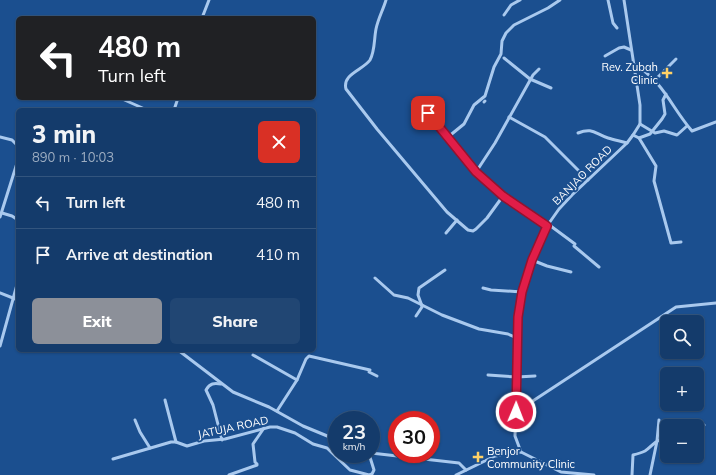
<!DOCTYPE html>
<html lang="en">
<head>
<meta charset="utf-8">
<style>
	:root { --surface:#143b6b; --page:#214673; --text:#f1f3f6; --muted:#9dadc1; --line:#33557e; --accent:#8c9099 }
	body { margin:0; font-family:Mulish,sans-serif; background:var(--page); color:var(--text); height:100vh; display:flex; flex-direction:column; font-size:15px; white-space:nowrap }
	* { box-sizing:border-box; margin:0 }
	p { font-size:13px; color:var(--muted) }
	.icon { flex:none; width:22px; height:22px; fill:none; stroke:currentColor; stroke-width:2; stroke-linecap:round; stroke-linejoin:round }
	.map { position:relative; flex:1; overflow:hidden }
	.drawer { position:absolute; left:16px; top:108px; width:300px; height:244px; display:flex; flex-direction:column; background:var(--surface); border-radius:6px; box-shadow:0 1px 3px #0004,0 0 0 1px var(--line) }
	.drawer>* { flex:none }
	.hud { position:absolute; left:16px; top:16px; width:300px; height:84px; border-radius:6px; box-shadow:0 1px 3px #0004,0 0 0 1px var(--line); background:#202124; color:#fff; overflow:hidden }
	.buttons { position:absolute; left:660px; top:315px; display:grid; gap:8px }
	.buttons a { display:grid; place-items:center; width:44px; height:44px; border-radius:6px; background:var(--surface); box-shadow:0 1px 3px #0004,0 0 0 1px var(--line); font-size:20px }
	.speed { position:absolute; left:328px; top:411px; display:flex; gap:8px; font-size:20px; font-weight:700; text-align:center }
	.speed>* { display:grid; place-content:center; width:52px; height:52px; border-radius:50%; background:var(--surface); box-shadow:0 1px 3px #0004,0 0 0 1px var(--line); line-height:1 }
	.speed small { font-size:10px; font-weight:400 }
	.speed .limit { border:6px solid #d22; background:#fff; color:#111 }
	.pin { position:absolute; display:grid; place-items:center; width:34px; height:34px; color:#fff; margin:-17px; border-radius:8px; box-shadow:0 2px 6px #0006 }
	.me { position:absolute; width:44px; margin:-22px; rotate:1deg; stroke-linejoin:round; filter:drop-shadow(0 0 3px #0008) }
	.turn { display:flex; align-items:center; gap:14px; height:84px; padding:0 16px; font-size:18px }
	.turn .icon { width:52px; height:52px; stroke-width:2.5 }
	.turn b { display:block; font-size:28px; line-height:34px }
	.round { display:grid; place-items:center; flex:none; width:42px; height:42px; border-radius:6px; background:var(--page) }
	.head { display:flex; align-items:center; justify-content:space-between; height:68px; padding:0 16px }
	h1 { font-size:24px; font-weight:800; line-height:30px }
	.primary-button { display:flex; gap:8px; margin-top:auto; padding:8px 16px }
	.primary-button a { flex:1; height:46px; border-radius:6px; background:var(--accent); color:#fff; font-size:16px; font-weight:800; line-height:46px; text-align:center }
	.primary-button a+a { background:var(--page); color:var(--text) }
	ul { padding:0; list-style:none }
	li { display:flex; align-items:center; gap:12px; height:52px; padding:0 16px; border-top:1px solid var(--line) }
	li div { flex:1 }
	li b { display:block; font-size:15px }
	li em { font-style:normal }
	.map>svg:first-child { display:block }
</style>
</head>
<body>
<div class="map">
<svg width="716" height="475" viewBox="0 0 716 475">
	<rect width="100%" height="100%" fill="#1b4f8f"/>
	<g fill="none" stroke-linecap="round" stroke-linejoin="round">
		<g stroke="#a9c9ee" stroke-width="3">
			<path d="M386,0c-3,10 -8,19 -10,29 -2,10 -1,22 -6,31 -7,10 -28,14 -24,29l31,40 70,83 21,18 5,1 3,-2 11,-11 16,-22"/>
			<polyline points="608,0 613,23 617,28"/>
			<polyline points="504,15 511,5 520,0"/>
			<polyline points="202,18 209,0"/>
			<polyline points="605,56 619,48 624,47 631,50"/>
			<polyline points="504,58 530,79 551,88"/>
			<path d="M634,64c30,18 37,43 58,67l24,-9"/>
			<polyline points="655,80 676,59"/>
			<polyline points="120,98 147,110"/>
			<polyline points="484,102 485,101"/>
			<polyline points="174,110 178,98"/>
			<polyline points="428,113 476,172 503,196 547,226"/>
			<polyline points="509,117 545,137 588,180"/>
			<polyline points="640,124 655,133 664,131 677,135 687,126"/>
			<path d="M578,133c15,-6 17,1 30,5 6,2 12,3 19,5"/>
			<polyline points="633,135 639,138 656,166 654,181 671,243 681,242"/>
			<polyline points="0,137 12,140 18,146"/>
			<polyline points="448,137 464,124 474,105 485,96 494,67 501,54 502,41 506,33 514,25 548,8 560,0"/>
			<polyline points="639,138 650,134 662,119 665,114 663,100 666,94"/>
			<polyline points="476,172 495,143 533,75 539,69"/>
			<polyline points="2,213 12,216 18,220"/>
			<polyline points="0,217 18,160"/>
			<polyline points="548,224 575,244"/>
			<polyline points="446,233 457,220"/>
			<polyline points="574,246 599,267"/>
			<polyline points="532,260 547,266 571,272"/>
			<polyline points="375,278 394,295 408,298 442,315 479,329 508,334 517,338"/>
			<polyline points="483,288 491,290 522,292"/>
			<polyline points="0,293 18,300"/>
			<polyline points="422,306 418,295 419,288 445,270"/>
			<polyline points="416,316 422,307 422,305"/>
			<polyline points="0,346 18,281"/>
			<polyline points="178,350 233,392 269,407 303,426 337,440"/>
			<polyline points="58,351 58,350"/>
			<polyline points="253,355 297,380"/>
			<polyline points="369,372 377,376"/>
			<polyline points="488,375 517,377 535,376"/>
			<path d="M221,384c-7,-1 -11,-1 -15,6l7,15 9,35"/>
			<polyline points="165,400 176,442"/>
			<polyline points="277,411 297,380 306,359 309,356 370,370"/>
			<polyline points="516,412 676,307 716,303"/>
			<polyline points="135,420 140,432 150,448"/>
			<polyline points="697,428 704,425"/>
			<polyline points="371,453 459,463 466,470"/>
			<polyline points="113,459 171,442 176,442 187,446 204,441 225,439 270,427 277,427 295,433 313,444 327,448 350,470 369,475 372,474 374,470 369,454"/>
			<polyline points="229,475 257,465 257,464 255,462 253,444 264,428"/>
			<polyline points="456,475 495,456 521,452"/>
			<polyline points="594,475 561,472 521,452 515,436 518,317 522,292 532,260 547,226 559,209 572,195 627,143 633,135 640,124 640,105 624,0"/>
			<path d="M632,475l1,-20c4,-1 8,-2 12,-4 8,-5 11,-13 22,-12"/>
			<polyline points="650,475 657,441 659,420"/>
		</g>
	</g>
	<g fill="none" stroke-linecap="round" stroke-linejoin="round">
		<g stroke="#92132f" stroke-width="10">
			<polyline id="route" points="428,113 476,172 503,196 547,226 532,260 522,292 518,317 516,412"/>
		</g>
		<use href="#route" stroke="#e11d48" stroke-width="7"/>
	</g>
	<g fill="#ffd166" stroke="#1b4f8f" stroke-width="1.5">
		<path d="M665 67h4v4h4v4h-4v4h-4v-4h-4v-4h4z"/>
		<path d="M476 451h4v4h4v4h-4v4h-4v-4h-4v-4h4z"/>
	</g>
	<g text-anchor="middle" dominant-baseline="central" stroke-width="4" stroke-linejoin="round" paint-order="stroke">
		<g font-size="11" fill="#fff" stroke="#1b4f8f" text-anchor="end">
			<text x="658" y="67">Rev. Zubah<tspan x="658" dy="13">Clinic</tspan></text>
			<text x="487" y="451" text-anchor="start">Benjor<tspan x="487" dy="13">Community Clinic</tspan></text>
		</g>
		<g font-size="11" fill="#fff" stroke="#1b4f8f">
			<text transform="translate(582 175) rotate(-45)">BANJAO ROAD</text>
			<text transform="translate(233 427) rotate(-12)">JATUJA ROAD</text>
		</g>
	</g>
</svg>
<div class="buttons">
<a><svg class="icon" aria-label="search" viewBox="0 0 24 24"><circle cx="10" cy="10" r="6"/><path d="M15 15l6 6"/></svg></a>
<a>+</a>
<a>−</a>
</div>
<div class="speed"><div>23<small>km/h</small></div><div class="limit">30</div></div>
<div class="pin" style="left:428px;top:113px;background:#d93025"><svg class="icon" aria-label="arrive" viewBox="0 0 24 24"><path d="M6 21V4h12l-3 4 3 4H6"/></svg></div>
<svg class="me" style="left:516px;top:412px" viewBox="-20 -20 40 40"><circle r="17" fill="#e11d48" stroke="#fff" stroke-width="3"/><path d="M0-11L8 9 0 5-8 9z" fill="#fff"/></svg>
<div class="hud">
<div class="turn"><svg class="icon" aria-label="left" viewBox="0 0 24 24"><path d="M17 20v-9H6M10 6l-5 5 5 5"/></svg><div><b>480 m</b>Turn left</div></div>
</div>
<section class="drawer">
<div class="head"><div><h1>3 min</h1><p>890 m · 10:03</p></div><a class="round" style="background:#d93025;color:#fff"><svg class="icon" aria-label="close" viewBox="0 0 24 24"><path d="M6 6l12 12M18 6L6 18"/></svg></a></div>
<ul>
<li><svg class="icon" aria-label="left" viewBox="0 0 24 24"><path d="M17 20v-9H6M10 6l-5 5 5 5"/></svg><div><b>Turn left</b></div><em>480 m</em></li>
<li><svg class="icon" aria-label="arrive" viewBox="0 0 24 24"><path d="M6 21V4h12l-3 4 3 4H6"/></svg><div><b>Arrive at destination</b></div><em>410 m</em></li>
</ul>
<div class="primary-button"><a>Exit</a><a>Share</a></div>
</section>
</div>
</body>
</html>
